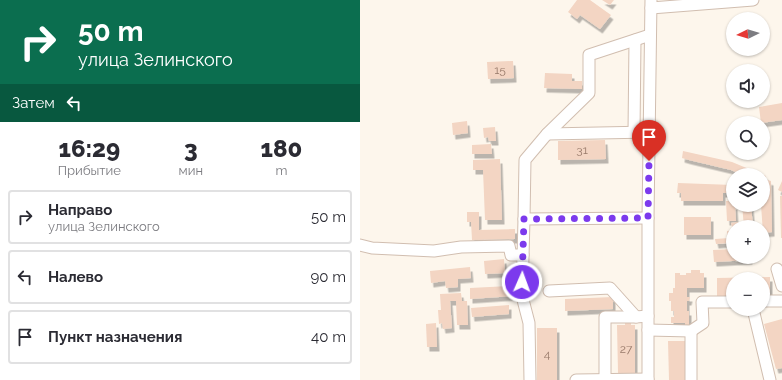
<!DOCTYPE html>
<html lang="ru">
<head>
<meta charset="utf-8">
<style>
	:root { --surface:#fff; --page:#f2f2f3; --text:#2b2b33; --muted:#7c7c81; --line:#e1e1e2 }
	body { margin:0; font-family:Raleway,sans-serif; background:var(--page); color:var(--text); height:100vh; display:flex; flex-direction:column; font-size:15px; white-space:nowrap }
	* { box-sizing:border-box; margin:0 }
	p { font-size:13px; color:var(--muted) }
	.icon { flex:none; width:22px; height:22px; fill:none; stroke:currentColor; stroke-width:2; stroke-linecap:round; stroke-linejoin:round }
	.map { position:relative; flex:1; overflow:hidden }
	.panel { display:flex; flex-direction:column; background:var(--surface); width:360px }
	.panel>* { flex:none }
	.banner { background:#0b6e4f; color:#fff; overflow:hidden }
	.needle { width:26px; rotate:265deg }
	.tools { position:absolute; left:366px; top:12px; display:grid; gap:8px }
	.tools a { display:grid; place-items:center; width:44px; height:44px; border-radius:50%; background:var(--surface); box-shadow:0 1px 3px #0004; font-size:20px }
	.pin { position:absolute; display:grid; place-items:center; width:34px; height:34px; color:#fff; margin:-41px -17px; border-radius:50% 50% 50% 0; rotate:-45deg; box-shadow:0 0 4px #0007 }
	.pin .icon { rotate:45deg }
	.me { position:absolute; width:44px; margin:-22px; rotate:2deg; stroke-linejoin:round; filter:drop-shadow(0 0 3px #0008) }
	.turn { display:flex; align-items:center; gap:14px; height:84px; padding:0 12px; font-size:18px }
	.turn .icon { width:52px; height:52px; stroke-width:2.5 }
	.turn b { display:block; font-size:28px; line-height:34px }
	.then { display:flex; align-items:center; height:38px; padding:0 12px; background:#0003; gap:8px; font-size:15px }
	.eta { display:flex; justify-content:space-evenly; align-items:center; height:68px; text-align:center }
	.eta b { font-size:24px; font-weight:800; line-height:28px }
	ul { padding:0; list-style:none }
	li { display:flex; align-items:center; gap:12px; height:54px; margin:0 8px 6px; padding:0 4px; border:2px solid var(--line); border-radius:4px }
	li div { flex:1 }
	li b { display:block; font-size:15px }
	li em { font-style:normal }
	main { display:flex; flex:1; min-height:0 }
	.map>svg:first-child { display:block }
</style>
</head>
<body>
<main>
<section class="panel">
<div class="banner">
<div class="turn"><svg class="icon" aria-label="right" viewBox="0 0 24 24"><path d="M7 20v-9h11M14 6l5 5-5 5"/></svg><div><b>50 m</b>улица Зелинского</div></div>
<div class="then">Затем<svg class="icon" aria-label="left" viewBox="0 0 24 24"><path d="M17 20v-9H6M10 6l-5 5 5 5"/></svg></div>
</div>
<div class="eta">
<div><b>16:29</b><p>Прибытие</p></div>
<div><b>3</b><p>мин</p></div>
<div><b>180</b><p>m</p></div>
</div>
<ul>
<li><svg class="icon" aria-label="right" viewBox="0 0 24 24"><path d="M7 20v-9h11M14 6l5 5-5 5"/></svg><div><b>Направо</b><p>улица Зелинского</p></div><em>50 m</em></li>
<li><svg class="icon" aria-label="left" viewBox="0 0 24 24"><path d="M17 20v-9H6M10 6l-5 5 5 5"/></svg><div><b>Налево</b></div><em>90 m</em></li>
<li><svg class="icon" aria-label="arrive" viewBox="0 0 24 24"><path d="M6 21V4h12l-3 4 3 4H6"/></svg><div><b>Пункт назначения</b></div><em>40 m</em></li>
</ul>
</section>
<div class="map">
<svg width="422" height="380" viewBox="0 0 422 380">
	<defs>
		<filter id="shadow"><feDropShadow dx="2.5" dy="4.5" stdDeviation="0" flood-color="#0004"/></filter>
	</defs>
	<rect width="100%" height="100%" fill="#fdf6ec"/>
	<g fill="#f3d5c3" filter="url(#shadow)">
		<polygon points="217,0 230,0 251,15 240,29 220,15 217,19 208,12"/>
		<polygon points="242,0 254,0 250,5"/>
		<polygon points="153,61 154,78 128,79 127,62"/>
		<polygon points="185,73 212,74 212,81 222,81 222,89 184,88"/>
		<polygon points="422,103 422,120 401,123 399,107"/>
		<polygon points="107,121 108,133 93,135 92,123"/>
		<polygon points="135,127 136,141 129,141 128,137 124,138 123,128"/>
		<polygon points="245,140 246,159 198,160 198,141"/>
		<polygon points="131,144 132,154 112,154 112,145"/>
		<polygon points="323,151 372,162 406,176 404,179 411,181 412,232 403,233 401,205 403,205 403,175 383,175 371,170 329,160 322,158"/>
		<polygon points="140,159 142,220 125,220 123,170 113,170 113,160"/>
		<polygon points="422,181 422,192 418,190"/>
		<polygon points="318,183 373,185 373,193 363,193 363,201 321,201 321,193 317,193"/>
		<polygon points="420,196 422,196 422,238 421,238"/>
		<polygon points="366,201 373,201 373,205 375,205 376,221 367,221"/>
		<polygon points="382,205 391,205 393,227 384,227"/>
		<polygon points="107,212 119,212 119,230 155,229 155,239 112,240 111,222 107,222"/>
		<rect x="324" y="217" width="27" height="18"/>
		<polygon points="378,222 379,227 372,227 371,223"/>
		<polygon points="373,230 373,236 367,236 367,231"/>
		<polygon points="369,238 369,243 356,244 355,239"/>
		<polygon points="373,249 373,257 390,257 390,260 354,262 353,250"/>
		<polygon points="144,259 145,273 125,274 124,261"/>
		<polygon points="110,267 111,278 98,279 98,287 86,288 85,281 71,283 70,271"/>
		<polygon points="331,270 340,270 340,273 344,273 344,288 327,288 327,297 330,297 329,301 327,301 327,311 329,311 329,326 325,326 325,323 311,323 311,317 314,317 314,311 311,311 311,301 309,301 309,293 313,293 313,288 315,288 315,273 320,273 320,275 326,275 326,273 331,273"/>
		<polygon points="410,277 410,296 403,296 403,279 373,279 373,296 357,297 357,278"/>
		<polygon points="149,286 149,291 154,291 154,296 110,299 110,288"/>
		<polygon points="101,293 102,301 107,301 108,325 97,325 96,301 90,301 92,328 83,329 82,323 79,324 78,310 81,310 80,294"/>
		<polygon points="253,297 253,309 205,311 205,299"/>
		<polygon points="149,305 149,314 112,317 111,308"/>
		<polygon points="422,319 422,368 416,369 404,324"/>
		<polygon points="265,321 271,321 271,325 275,325 275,373 258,373 257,325 265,325"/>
		<polygon points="76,323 77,347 67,347 66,324"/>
		<rect x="177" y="328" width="20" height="52"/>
		<polygon points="308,341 325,341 326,380 309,380"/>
	</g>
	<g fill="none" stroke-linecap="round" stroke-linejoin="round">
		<g stroke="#d1beb0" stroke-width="13">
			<g id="minor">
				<polyline points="291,8 393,0"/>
				<polyline points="274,132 275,40"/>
				<polyline points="187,134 290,132"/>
				<polyline points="164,219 165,160 187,134 229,93 229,55 290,35"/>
				<polyline points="0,245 12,248 74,251 101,247 149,246 151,255 163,255"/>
				<polyline points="417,269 422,286"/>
				<polyline points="189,291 250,288 276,317 288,316"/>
				<polyline points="403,301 422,301"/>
				<polyline points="393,309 410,380"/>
				<polyline points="288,330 331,331 343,323 342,302 373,302"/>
				<polyline points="331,331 331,380"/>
				<polyline points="170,380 169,323 162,296 164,219 288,218"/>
				<polyline points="216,380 288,379"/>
				<polyline points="245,380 245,317 276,317"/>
				<polyline points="288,380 288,218 291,0"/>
			</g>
		</g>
		<use href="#minor" stroke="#fff" stroke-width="11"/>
	</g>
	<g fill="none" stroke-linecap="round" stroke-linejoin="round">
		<polyline stroke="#7c3aed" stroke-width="7" stroke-dasharray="0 12.6" points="162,282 164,219 288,218 289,161"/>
	</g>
	<g text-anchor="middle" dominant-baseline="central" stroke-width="3" stroke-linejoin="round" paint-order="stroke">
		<g font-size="12" fill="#987a6a">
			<text x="140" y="70">15</text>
			<text x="222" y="150">31</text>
			<text x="266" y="349">27</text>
			<text x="187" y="354">4</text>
		</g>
	</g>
</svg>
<div class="tools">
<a><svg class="needle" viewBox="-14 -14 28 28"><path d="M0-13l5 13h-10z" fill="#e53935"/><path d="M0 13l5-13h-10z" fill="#7c7c81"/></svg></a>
<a><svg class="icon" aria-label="sound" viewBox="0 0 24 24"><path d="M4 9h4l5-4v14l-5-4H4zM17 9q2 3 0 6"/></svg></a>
<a><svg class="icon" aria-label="search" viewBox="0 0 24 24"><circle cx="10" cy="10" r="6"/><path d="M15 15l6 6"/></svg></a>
<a><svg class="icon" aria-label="layers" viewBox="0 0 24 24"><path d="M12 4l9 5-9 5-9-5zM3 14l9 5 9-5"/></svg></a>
<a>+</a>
<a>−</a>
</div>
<div class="pin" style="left:289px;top:161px;background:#d93025"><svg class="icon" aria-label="arrive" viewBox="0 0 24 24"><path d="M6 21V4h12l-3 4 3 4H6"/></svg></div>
<svg class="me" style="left:162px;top:282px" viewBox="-20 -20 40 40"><circle r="17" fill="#7c3aed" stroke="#fff" stroke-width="3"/><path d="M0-11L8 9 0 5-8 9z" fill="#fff"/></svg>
</div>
</main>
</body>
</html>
